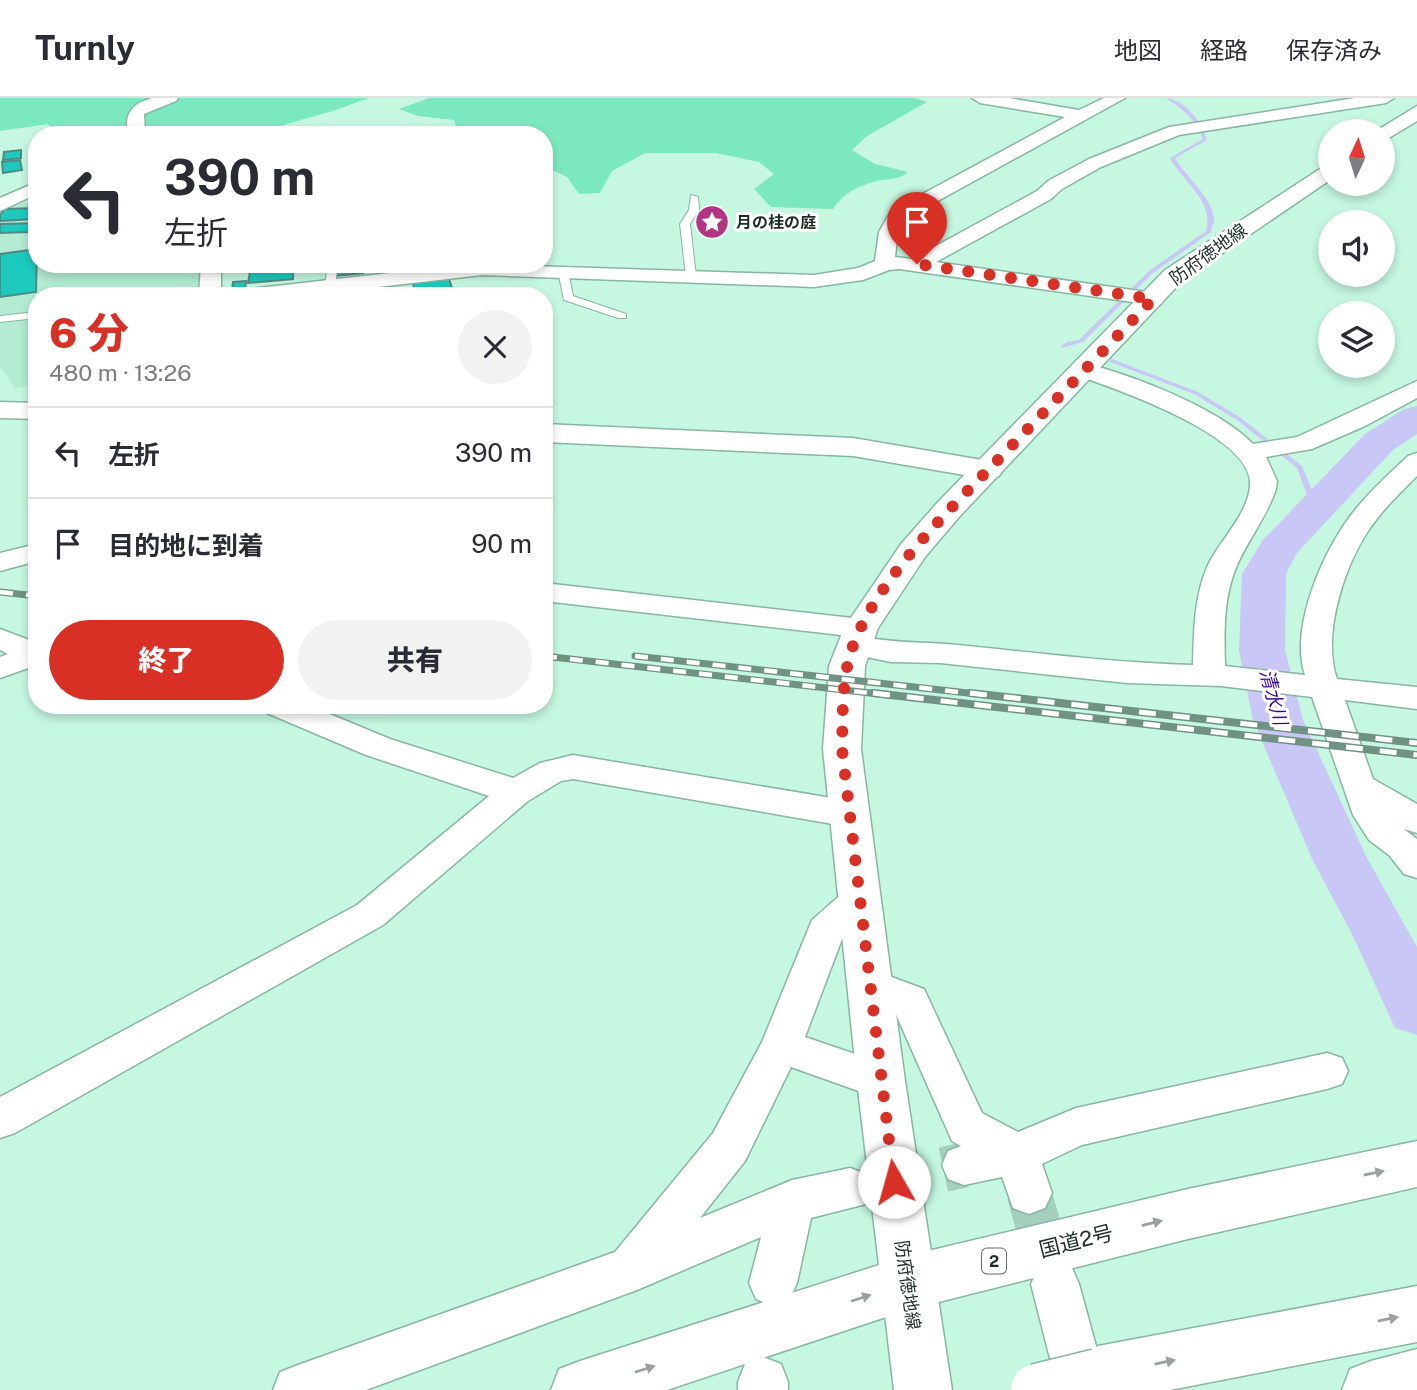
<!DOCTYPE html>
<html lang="ja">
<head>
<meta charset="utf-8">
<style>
	:root { --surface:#fff; --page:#f2f2f3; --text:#2b2b33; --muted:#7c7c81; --line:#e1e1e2; --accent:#d93025 }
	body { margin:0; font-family:"Public Sans","Noto Sans JP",sans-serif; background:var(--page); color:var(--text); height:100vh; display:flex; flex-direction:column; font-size:26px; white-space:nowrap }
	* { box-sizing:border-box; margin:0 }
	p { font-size:23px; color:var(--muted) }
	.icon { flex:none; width:38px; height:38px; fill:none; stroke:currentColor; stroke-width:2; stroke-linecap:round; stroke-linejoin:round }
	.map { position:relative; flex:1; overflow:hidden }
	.drawer { position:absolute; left:28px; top:189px; width:525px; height:427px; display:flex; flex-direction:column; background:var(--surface); border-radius:28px; box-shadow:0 4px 10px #0003 }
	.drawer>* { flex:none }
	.banner { position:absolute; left:28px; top:28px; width:525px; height:147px; border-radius:28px; box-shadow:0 4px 10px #0003; background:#fff; color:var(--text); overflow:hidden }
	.needle { width:46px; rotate:4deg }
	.controls { position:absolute; left:1318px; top:21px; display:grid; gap:14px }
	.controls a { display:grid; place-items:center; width:77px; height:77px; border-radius:50%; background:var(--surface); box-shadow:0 4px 10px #0003; font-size:35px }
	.pin { position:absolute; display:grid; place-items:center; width:60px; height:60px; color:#fff; margin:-72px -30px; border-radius:50% 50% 50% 0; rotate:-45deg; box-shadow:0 0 7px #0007 }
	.pin .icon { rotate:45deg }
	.me { position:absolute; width:77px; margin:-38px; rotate:353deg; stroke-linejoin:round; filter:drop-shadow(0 0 5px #0008) }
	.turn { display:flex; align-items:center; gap:24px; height:147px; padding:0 21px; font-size:32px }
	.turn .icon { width:91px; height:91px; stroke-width:2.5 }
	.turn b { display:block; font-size:49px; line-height:60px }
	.round { display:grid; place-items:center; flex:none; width:74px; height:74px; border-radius:37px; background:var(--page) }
	.overview { display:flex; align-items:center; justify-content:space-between; height:119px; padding:0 21px }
	h1 { font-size:42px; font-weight:800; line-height:52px; color:var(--accent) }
	.cta { display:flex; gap:14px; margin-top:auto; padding:14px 21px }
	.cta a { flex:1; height:80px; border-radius:42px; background:var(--accent); color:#fff; font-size:28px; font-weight:800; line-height:80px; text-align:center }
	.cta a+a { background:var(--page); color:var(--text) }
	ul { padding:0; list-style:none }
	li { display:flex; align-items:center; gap:21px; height:91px; padding:0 21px; border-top:2px solid var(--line) }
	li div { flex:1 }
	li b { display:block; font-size:26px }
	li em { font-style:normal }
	header { display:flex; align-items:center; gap:42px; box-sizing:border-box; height:98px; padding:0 35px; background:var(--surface); border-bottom:2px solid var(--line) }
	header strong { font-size:33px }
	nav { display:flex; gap:38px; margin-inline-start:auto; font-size:24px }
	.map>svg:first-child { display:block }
</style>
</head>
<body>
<header>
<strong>Turnly</strong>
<nav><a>地図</a><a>経路</a><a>保存済み</a></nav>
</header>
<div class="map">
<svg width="1417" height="1292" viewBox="0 0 1417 1292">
	<rect width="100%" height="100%" fill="#c5f7e1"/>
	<polygon fill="#b3ecd3" points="37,103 37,166 203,166 201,198 37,198 37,288 15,290 0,269 0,109"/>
	<g fill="#7ce8bf">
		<path d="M0,0h368l-32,12 -88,25c-14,0 -25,-6 -39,-7 -28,-3 -56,0 -85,2l-2,5c-21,0 -61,8 -74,-11l-48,7z"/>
		<path d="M429,0h485l13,4 -60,34 -15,14 23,14 33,8c-10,9 -20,6 -32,9 -20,6 -32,12 -43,28l-62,-2 -17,-18 20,-15 -15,-12 -44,-9h-70l-33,18 -12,22 -21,1 -12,-17 -23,-11v-31h-45l-1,-3 -41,-2 -3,-10 -36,-4 -19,-7z"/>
	</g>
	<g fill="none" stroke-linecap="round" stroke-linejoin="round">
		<g fill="#c9c7f5" fill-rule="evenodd">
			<path d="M1166,0c20,2 35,24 41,42l-32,18c10,18 40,42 39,63 -1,2 -3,9 -3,11l-58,41 -70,69c-5,1 -19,6 -22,6v-2l6,-4 12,-2 70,-69 57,-40c9,-29 -23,-49 -36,-73l33,-19c-7,-20 -20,-29 -37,-41z"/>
			<polygon points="1112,261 1198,294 1241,320 1302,368 1319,408 1318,410 1315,410 1311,408 1297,370 1237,322 1194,296 1110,264 1110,262"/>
		</g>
		<polygon fill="#c9c7f5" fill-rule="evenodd" points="1417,308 1417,336 1393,352 1297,455 1286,476 1285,552 1303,622 1367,760 1417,849 1417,937 1395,930 1352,836 1313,763 1253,622 1239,552 1242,476 1263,442 1365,336 1404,311"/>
	</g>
	<g fill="#1ccbbe" stroke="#538983" stroke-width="2">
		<polygon points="21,52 21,60 3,62 4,54"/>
		<polygon points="20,62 22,72 3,75 2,64"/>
		<polygon points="37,110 35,121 0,123 0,117 5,111"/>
		<polygon points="36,125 30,134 0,135 0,126"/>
		<polygon points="37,151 36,194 0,199 0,156"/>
		<polygon points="283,166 293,166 293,181 248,185 250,174 283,170"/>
		<polygon points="302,166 327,166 325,173 300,174"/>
		<polygon points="362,166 363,175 335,178 334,169"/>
		<polygon points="447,175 452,190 416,195 411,180"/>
		<polygon points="246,183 245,192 232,193 233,184"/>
	</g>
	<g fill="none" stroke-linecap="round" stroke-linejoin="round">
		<g stroke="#a3cfbc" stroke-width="45" stroke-dasharray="45 23" stroke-linecap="butt">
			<polyline points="877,1086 964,1067"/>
			<polyline points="1029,1095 1050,1170"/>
		</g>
		<g stroke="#87b6a2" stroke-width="2">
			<g id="lane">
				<polygon points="691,97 698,99 699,112 690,126 696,178 691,181 686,178 680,126 689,112"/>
				<polygon points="328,166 338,166 335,187 330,190 325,187"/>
				<polygon points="563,170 568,173 573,198 626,216 626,220 618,220 564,202 558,173"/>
				<polygon points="36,214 37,220 0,224 0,218"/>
			</g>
		</g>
		<g stroke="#87b6a2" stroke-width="3">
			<g id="street">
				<path d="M152,0h26l-2,3 -32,13 1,21h-17c-4,-21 3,-31 24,-37z"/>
				<polygon points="972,0 1009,0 1079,12 1104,0 1125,0 905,121 897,140 895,159 912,161 1037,93 1048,83 1089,61 1169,29 1355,0 1394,0 1386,5 1179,37 1101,69 1062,91 1051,101 936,164 1161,196 1164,201 1161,206 1153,207 899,171 889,172 863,182 814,189 482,177 300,198 230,198 233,193 241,192 469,166 814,177 858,170 875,163 879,134 891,113 1065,19 980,5"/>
				<polygon points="37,84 37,96 0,113 0,100"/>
				<polygon points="201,166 221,166 221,198 199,198"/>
				<path d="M1084,265c48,12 135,45 169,81l44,-7 120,-56v17l-52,28 -53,23 -46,8 11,24 -1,8c-9,27 -26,48 -38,74 -15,32 -14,69 -13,103l80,9c-16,-48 19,-127 50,-165 16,-20 35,-37 53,-54l9,-3v23c-14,14 -29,28 -41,44 -30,38 -55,113 -39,159l80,8v22l-72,-9 28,79 44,25v29l-13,-4 13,10v39l-13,-4 -15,-19 -20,-15 -16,-25 -41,-118 -91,-11 -94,-3 -187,-20 -49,-1 -49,-10 -4,-7 4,-7 8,-2 -306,-35v-18l317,36 11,2 4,7 -4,7 -10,2c32,6 64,5 96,8 79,8 157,18 235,20 1,-34 1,-69 15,-100 12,-25 41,-52 42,-80 4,-49 -136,-97 -174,-110l-4,-5 4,-5z"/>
				<polygon points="37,446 37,463 0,473 0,455"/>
				<polygon points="0,531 37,545 37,567 0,580 0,559 8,556 0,552"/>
				<polygon points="262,607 308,607 390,641 513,680 540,665 573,657 850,703 862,707 868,716 862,725 850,729 573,681 561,683 528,703 383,827 15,1035 0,1040 0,999 357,807 489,698 366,657 267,615"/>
				<polygon points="859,788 872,792 878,802 872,812 842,841 805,939 896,970 902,983 896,996 881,1001 791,969 745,1063 700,1120 792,1082 850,1070 866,1076 873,1091 866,1106 811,1120 797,1185 790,1201 773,1208 756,1201 749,1185 761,1139 637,1192 366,1292 273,1292 280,1274 298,1267 615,1154 713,1035 762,944 812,822 846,792"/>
				<polygon points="870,871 924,891 982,1015 1018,1034 1076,1010 1327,955 1342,960 1348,973 1342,986 1327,991 1082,1047 1042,1066 1052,1095 1045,1110 1029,1116 1013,1110 1002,1079 964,1087 948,1081 942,1067 948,1053 961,1048 952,1043 895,914 856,898 850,887 856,876"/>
				<polygon points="1055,1163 1072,1170 1079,1186 1108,1292 1058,1292 1031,1186 1038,1170"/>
				<polygon points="763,1259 781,1266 788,1284 788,1292 738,1292 738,1284 745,1266"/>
			</g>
		</g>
		<g stroke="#87b6a2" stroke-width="3">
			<g id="secondary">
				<polygon points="0,304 37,305 37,321 0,320"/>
				<polygon points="544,326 853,340 988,363 999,366 1003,372 999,378 988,381 853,358 544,344"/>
			</g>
		</g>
		<g stroke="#87b6a2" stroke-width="3">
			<g id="primary">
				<polygon points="1417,8 1417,23 1382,44 1382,33 1376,33"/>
				<polygon points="1330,67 1330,82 1183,182 960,418 925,459 878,530 865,568 861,651 905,983 952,1292 894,1292 857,983 823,651 829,568 844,530 901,446 938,404 1165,172 1323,69"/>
			</g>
		</g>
		<g stroke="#87b6a2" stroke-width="3">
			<g id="highway">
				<polygon points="1417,1043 1417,1089 1188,1141 907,1212 667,1292 551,1292 559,1271 580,1263 907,1158 1188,1091"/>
				<polygon points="1417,1188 1417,1244 1170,1292 1075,1292 1069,1277 1078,1257 1098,1248"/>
				<polygon points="1417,1251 1417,1292 1342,1292 1350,1271 1371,1263"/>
			</g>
		</g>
		<use href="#lane" fill="#fff" fill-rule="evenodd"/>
		<use href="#street" fill="#fff" fill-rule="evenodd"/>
		<use href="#secondary" fill="#fff" fill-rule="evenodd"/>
		<use href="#primary" fill="#fff" fill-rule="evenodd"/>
		<use href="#highway" fill="#fff" fill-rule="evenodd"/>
		<g stroke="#709283" stroke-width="7">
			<g id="rail-far1">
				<polyline points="0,494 37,498"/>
				<polyline points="544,558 888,597"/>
				<polyline points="635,558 986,597"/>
			</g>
		</g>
		<g stroke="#709283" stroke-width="8">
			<g id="rail">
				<polyline points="873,595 1417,657"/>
				<polyline points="970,595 1417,645"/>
			</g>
		</g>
		<use href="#rail-far1" stroke="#fff" stroke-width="4.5" stroke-dasharray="13" stroke-linecap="butt"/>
		<use href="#rail" stroke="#fff" stroke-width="5" stroke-dasharray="17" stroke-linecap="butt"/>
		<g stroke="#87b6a2" stroke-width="55" stroke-linecap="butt">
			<polyline id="highway-bridge" points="1037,1292 1098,1277"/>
		</g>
		<use href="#highway-bridge" stroke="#fff" stroke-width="52"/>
	</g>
	<defs><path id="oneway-solid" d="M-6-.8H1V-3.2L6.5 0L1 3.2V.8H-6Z" transform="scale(1.75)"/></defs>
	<g fill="#99a19e">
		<use href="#oneway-solid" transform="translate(1374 1075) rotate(-12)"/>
		<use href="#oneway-solid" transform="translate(1152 1125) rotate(-14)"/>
		<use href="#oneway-solid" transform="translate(861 1200) rotate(-18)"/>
		<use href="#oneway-solid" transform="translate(1388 1221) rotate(-11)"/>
		<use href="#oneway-solid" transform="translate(1165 1264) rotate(-11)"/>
		<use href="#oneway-solid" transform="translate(645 1271) rotate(-18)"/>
	</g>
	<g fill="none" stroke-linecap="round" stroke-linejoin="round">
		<path stroke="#d93025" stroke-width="12" stroke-dasharray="0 21.6" d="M894,1084l-52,-433c1,-35 -1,-73 12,-106 26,-66 91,-129 140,-179 53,-55 106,-110 159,-165l-236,-35"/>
	</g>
	<defs>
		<g id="sight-disc" transform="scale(1.75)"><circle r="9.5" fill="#b23482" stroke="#fff"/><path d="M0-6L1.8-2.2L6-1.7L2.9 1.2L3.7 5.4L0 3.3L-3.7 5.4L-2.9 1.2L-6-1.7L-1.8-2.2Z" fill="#fff"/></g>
	</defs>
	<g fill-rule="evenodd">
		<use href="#sight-disc" x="712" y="124"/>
	</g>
	<g text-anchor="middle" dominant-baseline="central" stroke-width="6" stroke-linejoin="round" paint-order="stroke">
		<g font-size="16" font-weight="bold" fill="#1c2f27" stroke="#fff" text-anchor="start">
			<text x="736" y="124">月の桂の庭</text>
		</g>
		<rect fill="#fff" stroke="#606d68" stroke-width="2" x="982" y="1150.5" width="24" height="25" rx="5"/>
		<g font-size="16" font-weight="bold" fill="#1c2f27">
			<text x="994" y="1163">2</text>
		</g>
		<g font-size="18" fill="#1c2f27" stroke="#fff">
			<text transform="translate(1208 156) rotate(-36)">防府徳地線</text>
			<text transform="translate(908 1187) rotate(82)">防府徳地線</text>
		</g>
		<g font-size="19" font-style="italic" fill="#3a0592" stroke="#fff">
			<text transform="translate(1274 599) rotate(75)">清水川</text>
		</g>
		<g font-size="21" fill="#1c2f27" stroke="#fff">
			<text transform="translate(1076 1143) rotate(-14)">国道2号</text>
		</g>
	</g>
</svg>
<div class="controls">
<a><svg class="needle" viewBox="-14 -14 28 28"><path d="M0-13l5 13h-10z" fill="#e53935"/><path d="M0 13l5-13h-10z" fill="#7c7c81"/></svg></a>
<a><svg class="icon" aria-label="sound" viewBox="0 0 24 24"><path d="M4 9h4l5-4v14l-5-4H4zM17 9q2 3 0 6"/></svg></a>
<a><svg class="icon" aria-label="layers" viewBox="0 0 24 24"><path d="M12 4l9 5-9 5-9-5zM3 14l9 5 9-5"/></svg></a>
</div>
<div class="pin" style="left:917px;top:166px;background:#d93025"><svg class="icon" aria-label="arrive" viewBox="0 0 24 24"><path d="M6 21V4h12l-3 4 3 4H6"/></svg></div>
<svg class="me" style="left:894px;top:1084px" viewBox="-20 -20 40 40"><circle r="19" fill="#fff"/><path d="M0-13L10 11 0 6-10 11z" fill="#d93025"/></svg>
<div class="banner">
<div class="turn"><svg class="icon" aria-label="left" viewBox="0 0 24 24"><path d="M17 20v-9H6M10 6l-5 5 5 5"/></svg><div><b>390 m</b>左折</div></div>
</div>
<section class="drawer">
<div class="overview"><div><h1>6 分</h1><p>480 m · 13:26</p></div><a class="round"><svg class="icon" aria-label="close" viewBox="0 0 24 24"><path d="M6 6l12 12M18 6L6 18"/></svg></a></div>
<ul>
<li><svg class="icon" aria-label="left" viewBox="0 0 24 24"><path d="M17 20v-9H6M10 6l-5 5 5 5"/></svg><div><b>左折</b></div><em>390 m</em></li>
<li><svg class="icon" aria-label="arrive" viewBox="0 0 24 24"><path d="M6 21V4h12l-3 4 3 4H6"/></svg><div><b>目的地に到着</b></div><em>90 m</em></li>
</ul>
<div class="cta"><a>終了</a><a>共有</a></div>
</section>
</div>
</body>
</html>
